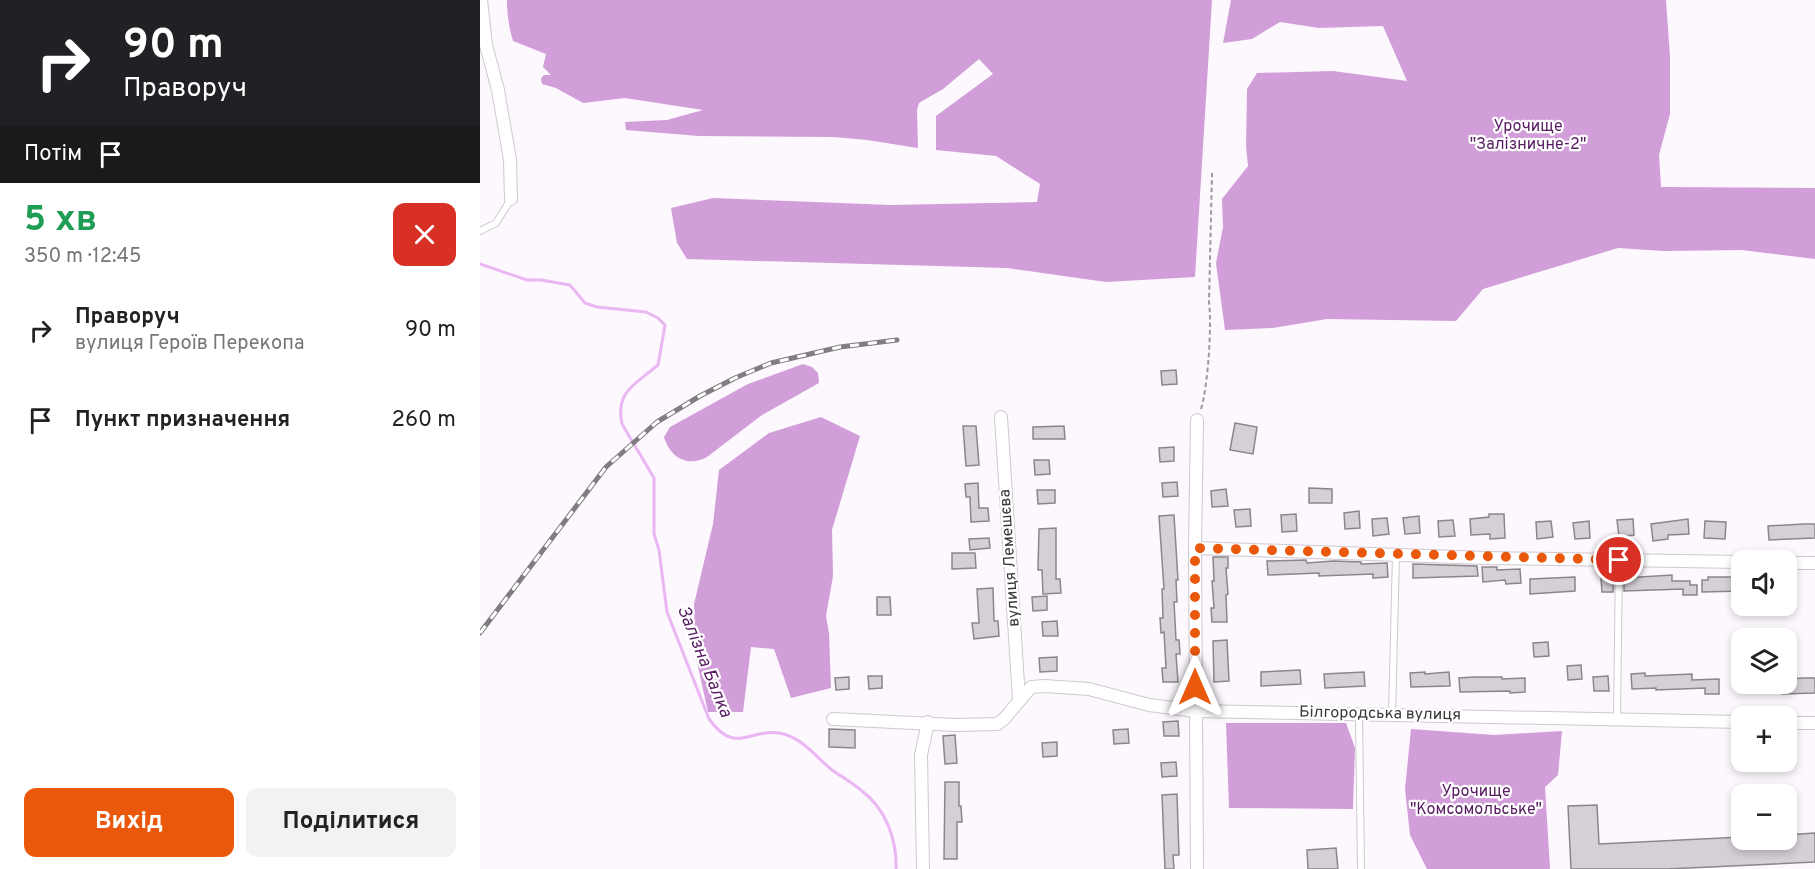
<!DOCTYPE html>
<html lang="uk">
<head>
<meta charset="utf-8">
<style>
	:root { --surface:#fff; --page:#f2f2f2; --text:#222; --muted:#767676; --accent:#ea580c }
	body { margin:0; font-family:Overpass,sans-serif; background:var(--page); color:var(--text); height:100vh; display:flex; flex-direction:column; font-size:22px; white-space:nowrap }
	* { box-sizing:border-box; margin:0 }
	p { font-size:20px; color:var(--muted) }
	.icon { flex:none; width:33px; height:33px; fill:none; stroke:currentColor; stroke-width:2; stroke-linecap:round; stroke-linejoin:round }
	.map { position:relative; flex:1; overflow:hidden }
	.drawer { display:flex; flex-direction:column; background:var(--surface); width:480px }
	.drawer>* { flex:none }
	.top-card { background:#202124; color:#fff; overflow:hidden }
	.fabs { position:absolute; left:1251px; top:550px; display:grid; gap:12px }
	.fabs a { display:grid; place-items:center; width:66px; height:66px; border-radius:12px; background:var(--surface); box-shadow:0 3px 9px #0003; font-size:30px }
	.pin { position:absolute; display:grid; place-items:center; width:51px; height:51px; color:#fff; margin:-26px; border:3px solid #fff; border-radius:50%; box-shadow:0 2px 6px #0007 }
	.me { position:absolute; width:66px; margin:-33px; rotate:0deg; stroke-linejoin:round; filter:drop-shadow(0 0 4px #0008) }
	.turn { display:flex; align-items:center; gap:21px; height:126px; padding:0 24px; font-size:27px }
	.turn .icon { width:78px; height:78px; stroke-width:2.5 }
	.turn b { display:block; font-size:42px; line-height:51px }
	.then { display:flex; align-items:center; height:57px; padding:0 24px; background:#0003; gap:12px; font-size:22px }
	.round { display:grid; place-items:center; flex:none; width:63px; height:63px; border-radius:12px; background:var(--page) }
	.summary { display:flex; align-items:center; justify-content:space-between; height:102px; padding:0 24px }
	h1 { font-size:36px; font-weight:700; line-height:45px; color:#1e9e55 }
	.button { display:flex; gap:12px; margin-top:auto; padding:12px 24px }
	.button a { flex:1; height:69px; border-radius:12px; background:var(--accent); color:#fff; font-size:24px; font-weight:700; line-height:69px; text-align:center }
	.button a+a { background:var(--page); color:var(--text) }
	ul { padding:0; list-style:none }
	li { display:flex; align-items:center; gap:18px; height:90px; padding:0 24px }
	li div { flex:1 }
	li b { display:block; font-size:22px }
	li em { font-style:normal }
	main { display:flex; flex:1; min-height:0 }
	.map>svg:first-child { display:block }
</style>
</head>
<body>
<main>
<section class="drawer">
<div class="top-card">
<div class="turn"><svg class="icon" aria-label="right" viewBox="0 0 24 24"><path d="M7 20v-9h11M14 6l5 5-5 5"/></svg><div><b>90 m</b>Праворуч</div></div>
<div class="then">Потім<svg class="icon" aria-label="arrive" viewBox="0 0 24 24"><path d="M6 21V4h12l-3 4 3 4H6"/></svg></div>
</div>
<div class="summary"><div><h1>5 хв</h1><p>350 m · 12:45</p></div><a class="round" style="background:#d93025;color:#fff"><svg class="icon" aria-label="close" viewBox="0 0 24 24"><path d="M6 6l12 12M18 6L6 18"/></svg></a></div>
<ul>
<li><svg class="icon" aria-label="right" viewBox="0 0 24 24"><path d="M7 20v-9h11M14 6l5 5-5 5"/></svg><div><b>Праворуч</b><p>вулиця Героїв Перекопа</p></div><em>90 m</em></li>
<li><svg class="icon" aria-label="arrive" viewBox="0 0 24 24"><path d="M6 21V4h12l-3 4 3 4H6"/></svg><div><b>Пункт призначення</b></div><em>260 m</em></li>
</ul>
<div class="button"><a>Вихід</a><a>Поділитися</a></div>
</section>
<div class="map">
<svg width="1335" height="869" viewBox="0 0 1335 869">
	<rect width="100%" height="100%" fill="#fdf7fe"/>
	<g fill="#d19ed9">
		<path d="M27,0h705l-17,277 -89,5 -99,-14 -320,-9 -10,-16 -6,-35 42,-10 178,7 146,-3 3,-18 -44,-28 -60,-6v-34l57,-42 -14,-15 -36,30 -24,14 -2,7 1,38 -51,-8 -33,-3 -135,-1 -73,-6 -1,-8 42,-2 36,-10 -78,-12 -42,5 -27,-15 -14,-4 -1,-6 3,-3h7l-8,-8 3,-13 -33,-13c-4,-14 -6,-26 -6,-41z"/>
		<polygon points="751,0 1186,0 1190,57 1190,114 1179,155 1181,187 1335,188 1335,259 1262,250 1184,251 1138,248 1003,289 976,321 847,319 793,328 745,330 736,263 743,227 742,199 768,166 766,146 767,89 777,73 853,71 927,81 903,26 839,28 800,22 772,39 743,43"/>
		<path d="M323,364l9,3 6,6 1,10 -57,32 -55,42c-20,11 -37,0 -43,-20l6,-10 78,-43z"/>
		<polygon points="341,417 380,436 352,530 353,576 346,616 349,633 351,688 311,698 294,649 271,647 263,712 228,712 215,653 214,604 233,524 239,470 289,433"/>
		<polygon points="746,723 866,723 875,748 873,809 749,808"/>
		<polygon points="931,729 1014,735 1082,731 1078,775 1065,787 1070,869 947,869 930,835 925,789"/>
	</g>
	<g fill="none" stroke-linecap="round" stroke-linejoin="round">
		<path stroke="#eab6f3" stroke-width="3" d="M0,264l47,16h14l29,5 15,18 12,4 49,5 12,6 7,7 -7,40c-22,19 -43,26 -36,59l32,54v56l5,16 8,62 42,107c27,37 40,9 70,14 23,4 36,23 53,37 10,7 21,13 30,21 24,18 35,49 34,78"/>
	</g>
	<g fill="#d5cfd6" stroke="#8b868c" stroke-width="1.5">
		<polygon points="696,370 697,384 682,385 681,371"/>
		<polygon points="755,423 777,427 773,454 750,450"/>
		<polygon points="483,426 496,426 499,465 486,466"/>
		<polygon points="584,426 585,439 553,439 553,427"/>
		<polygon points="694,447 694,461 680,462 679,448"/>
		<polygon points="554,460 569,460 570,474 555,475"/>
		<polygon points="697,482 698,496 683,497 682,483"/>
		<polygon points="498,483 499,508 508,508 509,521 491,522 490,497 486,497 485,484"/>
		<polygon points="829,488 852,489 852,503 829,503"/>
		<polygon points="746,489 748,506 732,507 731,491"/>
		<polygon points="557,490 575,490 575,503 558,504"/>
		<polygon points="770,509 771,526 756,527 754,510"/>
		<polygon points="879,511 880,528 865,529 864,513"/>
		<polygon points="816,514 817,531 802,532 801,515"/>
		<polygon points="1009,514 1024,514 1025,538 1010,539 1010,534 991,535 990,519 1009,517"/>
		<polygon points="694,515 698,580 696,580 697,602 694,602 696,640 699,640 700,654 696,654 698,682 683,682 682,668 686,668 684,632 681,633 680,618 683,618 682,589 684,589 679,516"/>
		<polygon points="939,516 940,533 925,534 923,518"/>
		<polygon points="907,518 909,534 893,536 892,519"/>
		<polygon points="1153,519 1154,535 1139,537 1137,520"/>
		<polygon points="1208,519 1209,534 1188,535 1188,539 1173,541 1171,524"/>
		<polygon points="973,520 975,536 959,537 958,521"/>
		<polygon points="1071,521 1073,537 1057,539 1056,522"/>
		<polygon points="1109,521 1110,538 1095,539 1093,523"/>
		<polygon points="1225,521 1246,522 1245,539 1224,538"/>
		<polygon points="1324,524 1335,524 1335,538 1289,540 1288,526"/>
		<polygon points="576,528 576,579 580,579 581,593 563,594 562,570 558,570 559,529"/>
		<polygon points="509,538 510,548 490,550 489,539"/>
		<polygon points="472,553 495,553 496,568 472,569"/>
		<polygon points="733,557 748,557 748,568 746,568 748,594 746,595 747,622 732,622 731,608 734,608 732,581 734,581"/>
		<polygon points="826,560 827,563 853,561 881,562 881,564 907,563 908,577 893,578 893,574 839,576 839,573 788,575 787,561"/>
		<polygon points="933,564 997,566 998,576 933,578"/>
		<polygon points="1002,567 1017,567 1017,570 1040,569 1041,583 1026,584 1025,580 1003,582"/>
		<polygon points="1192,575 1192,581 1210,581 1210,585 1217,585 1217,595 1203,595 1203,589 1144,591 1144,578"/>
		<polygon points="1095,577 1095,591 1050,594 1050,579"/>
		<polygon points="1134,577 1133,592 1122,592 1121,578"/>
		<polygon points="1228,577 1262,577 1262,591 1222,592 1222,580 1228,580"/>
		<polygon points="513,588 514,621 518,621 519,636 494,639 492,623 499,623 497,589"/>
		<polygon points="567,596 567,610 553,611 552,597"/>
		<polygon points="397,597 410,597 411,615 397,615"/>
		<polygon points="577,621 578,636 563,636 562,622"/>
		<polygon points="747,640 749,681 734,682 733,641"/>
		<polygon points="1068,642 1069,656 1054,657 1053,643"/>
		<polygon points="577,657 577,671 560,672 559,658"/>
		<polygon points="1101,665 1102,679 1088,680 1087,666"/>
		<polygon points="820,670 821,684 781,686 781,672"/>
		<polygon points="884,672 885,686 845,688 844,674"/>
		<polygon points="945,672 945,674 969,672 970,686 931,687 930,673"/>
		<polygon points="1165,673 1165,676 1212,674 1212,680 1239,679 1239,694 1225,694 1225,688 1176,690 1176,688 1152,689 1151,674"/>
		<polygon points="388,676 402,676 402,688 389,689"/>
		<polygon points="1128,676 1129,691 1114,691 1113,677"/>
		<polygon points="369,677 369,689 356,690 355,678"/>
		<polygon points="994,677 1022,677 1022,679 1045,678 1045,692 1030,693 1030,691 980,692 979,678"/>
		<polygon points="1324,678 1335,678 1335,693 1302,694 1302,684 1306,684 1306,679"/>
		<polygon points="1259,684 1284,684 1285,691 1259,692"/>
		<polygon points="698,721 699,736 684,736 683,722"/>
		<polygon points="349,729 375,730 375,748 349,747"/>
		<polygon points="648,729 649,743 634,744 633,730"/>
		<polygon points="475,735 477,763 465,764 463,736"/>
		<polygon points="577,742 577,756 563,757 562,743"/>
		<polygon points="696,762 697,776 682,777 681,763"/>
		<polygon points="465,782 479,782 479,806 481,806 482,822 477,822 477,859 464,859"/>
		<polygon points="697,794 699,855 693,855 694,869 685,869 682,795"/>
		<polygon points="1117,805 1119,844 1262,837 1262,840 1306,840 1306,835 1335,833 1335,862 1187,869 1091,869 1088,806"/>
		<polygon points="856,848 858,869 828,869 827,850"/>
	</g>
	<g fill="none" stroke-linecap="round" stroke-linejoin="round">
		<g stroke="#cec9cf" stroke-width="8">
			<g id="service">
				<polyline points="0,231 16,223 31,199"/>
				<polyline points="879,715 881,869"/>
				<polyline points="912,715 916,555"/>
				<polyline points="1137,719 1139,560"/>
			</g>
		</g>
		<g stroke="#cec9cf" stroke-width="14">
			<g id="minor">
				<polyline points="1,0 6,45 18,90 30,160 31,199"/>
				<polyline points="521,417 539,700"/>
				<polyline points="717,420 715,548 717,869"/>
				<polyline points="715,548 1006,558 1262,562"/>
				<polyline points="1306,563 1335,563"/>
				<polyline points="353,719 475,725 517,724 524,719 551,687 564,686 609,689 669,705 715,711 1262,722"/>
				<polyline points="1306,723 1335,723"/>
				<polyline points="443,869 441,755 448,722"/>
			</g>
		</g>
		<path stroke="#9c989d" stroke-width="2" stroke-dasharray="4.5 3" stroke-linecap="butt" d="M721,409c7,-23 11,-84 8,-107l3,-129"/>
		<use href="#service" stroke="#fff" stroke-width="6"/>
		<use href="#minor" stroke="#fff" stroke-width="12"/>
		<g stroke="#807d81" stroke-width="5">
			<polyline id="rail" points="0,633 126,467 177,422 220,396 255,378 291,363 360,347 417,340"/>
		</g>
		<use href="#rail" stroke="#fff" stroke-width="3" stroke-dasharray="9" stroke-linecap="butt"/>
	</g>
	<g fill="none" stroke-linecap="round" stroke-linejoin="round">
		<polyline stroke="#ea580c" stroke-width="10" stroke-dasharray="0 18" points="715,687 715,548 1139,560"/>
	</g>
	<g text-anchor="middle" dominant-baseline="central" stroke-width="4.5" stroke-linejoin="round" paint-order="stroke">
		<g font-size="16" fill="#581c62" stroke="#fff">
			<text x="1048" y="127">Урочище<tspan x="1048" dy="18">"Залізничне-2"</tspan></text>
			<text x="996" y="792">Урочище<tspan x="996" dy="18">"Комсомольське"</tspan></text>
		</g>
		<g font-size="16" fill="#3a383b" stroke="#fff">
			<text transform="translate(530 558) rotate(-94)">вулиця Лемешєва</text>
			<text transform="translate(900 714) rotate(1)">Білгородська вулиця</text>
		</g>
		<g font-size="18" font-style="italic" fill="#5a1d64" stroke="#fff">
			<text transform="translate(224 662) rotate(68)">Залізна Балка</text>
		</g>
	</g>
</svg>
<div class="fabs">
<a><svg class="icon" aria-label="sound" viewBox="0 0 24 24"><path d="M4 9h4l5-4v14l-5-4H4zM17 9q2 3 0 6"/></svg></a>
<a><svg class="icon" aria-label="layers" viewBox="0 0 24 24"><path d="M12 4l9 5-9 5-9-5zM3 14l9 5 9-5"/></svg></a>
<a>+</a>
<a>−</a>
</div>
<div class="pin" style="left:1139px;top:560px;background:#d93025"><svg class="icon" aria-label="arrive" viewBox="0 0 24 24"><path d="M6 21V4h12l-3 4 3 4H6"/></svg></div>
<svg class="me" style="left:715px;top:687px" viewBox="-20 -20 40 40"><path d="M0-17L14 15 0 8-14 15z" fill="#ea580c" stroke="#fff" stroke-width="4"/></svg>
</div>
</main>
</body>
</html>
